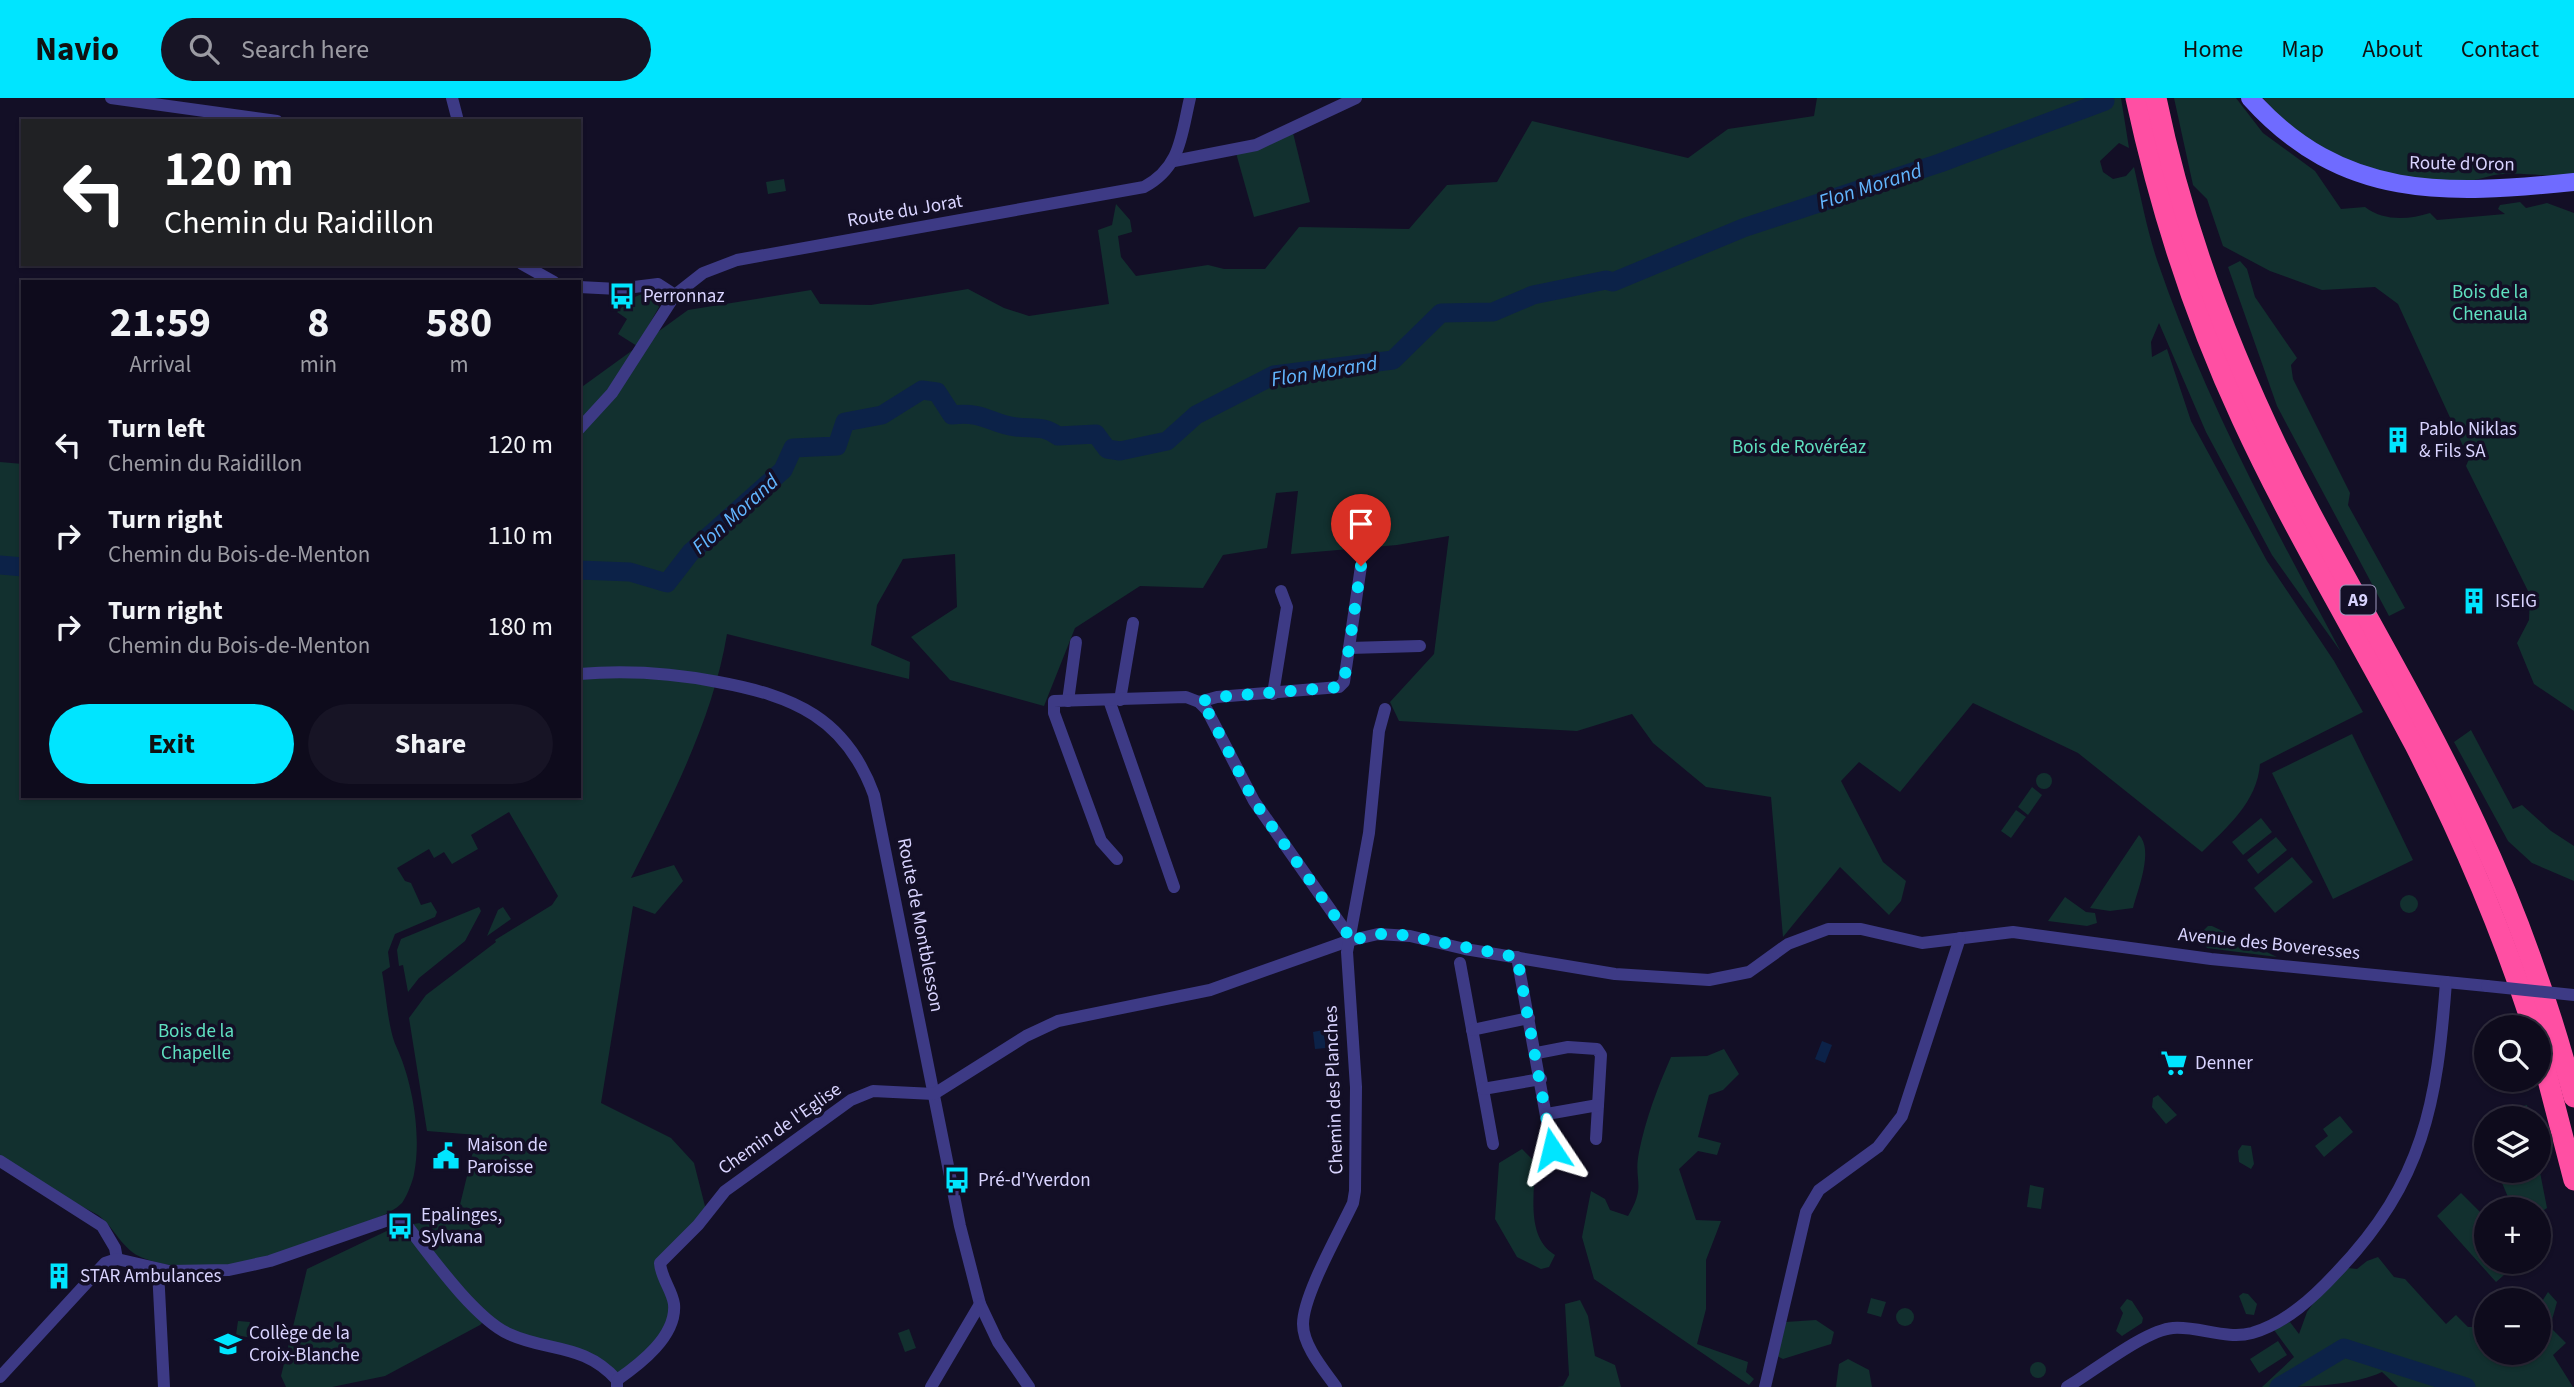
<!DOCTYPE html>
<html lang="en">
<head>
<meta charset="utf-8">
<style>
	:root { --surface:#0e0b1c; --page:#171425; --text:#f1f3f6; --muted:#9b9ba3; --line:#2e2b3b; --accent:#00e5ff }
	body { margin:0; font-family:"Source Sans 3",sans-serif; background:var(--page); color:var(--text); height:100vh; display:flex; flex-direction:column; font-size:26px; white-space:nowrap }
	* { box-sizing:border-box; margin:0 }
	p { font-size:23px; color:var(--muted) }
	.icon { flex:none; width:38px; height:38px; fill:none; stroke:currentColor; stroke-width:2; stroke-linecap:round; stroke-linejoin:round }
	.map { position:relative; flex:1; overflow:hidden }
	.details { position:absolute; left:21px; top:182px; width:560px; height:518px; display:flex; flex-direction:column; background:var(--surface); border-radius:0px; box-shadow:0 2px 5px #0004,0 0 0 2px var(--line) }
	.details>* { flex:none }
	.top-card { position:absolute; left:21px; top:21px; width:560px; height:147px; border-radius:0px; box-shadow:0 2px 5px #0004,0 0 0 2px var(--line); background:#202124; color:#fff; overflow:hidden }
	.tools { position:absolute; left:2474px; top:917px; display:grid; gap:14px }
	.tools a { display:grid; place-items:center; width:77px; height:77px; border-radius:50%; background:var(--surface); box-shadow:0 2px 5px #0004,0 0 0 2px var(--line); font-size:35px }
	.pin { position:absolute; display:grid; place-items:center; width:60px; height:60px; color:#fff; margin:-72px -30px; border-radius:50% 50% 50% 0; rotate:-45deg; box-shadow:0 0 7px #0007 }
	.pin .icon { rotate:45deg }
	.me { position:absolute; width:77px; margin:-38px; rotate:350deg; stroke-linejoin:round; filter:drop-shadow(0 0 5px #0008) }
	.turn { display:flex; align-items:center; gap:24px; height:147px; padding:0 28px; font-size:32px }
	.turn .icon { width:91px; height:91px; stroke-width:2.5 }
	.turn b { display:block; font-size:49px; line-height:60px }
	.eta { display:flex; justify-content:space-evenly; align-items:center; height:119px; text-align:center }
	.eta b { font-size:42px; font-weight:700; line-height:49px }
	.action { display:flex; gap:14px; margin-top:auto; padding:14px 28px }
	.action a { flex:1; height:80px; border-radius:42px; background:var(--accent); color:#111; font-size:28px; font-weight:700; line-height:80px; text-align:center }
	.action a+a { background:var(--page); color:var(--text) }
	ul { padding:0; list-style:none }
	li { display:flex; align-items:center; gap:21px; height:91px; padding:0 28px }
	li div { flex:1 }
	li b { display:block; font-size:26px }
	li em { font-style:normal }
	header { display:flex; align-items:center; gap:42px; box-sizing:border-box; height:98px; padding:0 35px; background:var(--accent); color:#111 }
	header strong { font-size:33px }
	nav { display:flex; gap:38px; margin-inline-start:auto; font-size:24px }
	.search { width:490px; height:63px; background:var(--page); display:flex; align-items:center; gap:18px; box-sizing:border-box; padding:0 24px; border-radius:38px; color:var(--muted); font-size:26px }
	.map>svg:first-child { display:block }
</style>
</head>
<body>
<header>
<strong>Navio</strong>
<div class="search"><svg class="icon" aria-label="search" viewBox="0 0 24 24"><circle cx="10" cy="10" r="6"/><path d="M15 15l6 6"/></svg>Search here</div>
<nav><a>Home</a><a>Map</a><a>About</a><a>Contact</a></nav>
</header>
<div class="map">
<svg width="2574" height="1289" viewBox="0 0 2574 1289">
	<rect width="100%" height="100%" fill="#130f26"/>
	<g fill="#12302f">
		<path d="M1817,0h304l8,50 -10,-5 -19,18 3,11 10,7 13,-3 8,-9c7,31 13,63 23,93 47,138 116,265 184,392l-69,-97 -66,-123 -47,-109 -8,19 1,15 15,-8 24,72 76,140 67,100 29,51 -103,52c-3,38 -32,62 -58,88l-124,-99 -105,-50 -73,89 -41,-30 -18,19 42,81 23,19 -5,20 -12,14 -49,-48 -57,70 -12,-140 -65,-10 -53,-44 -21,-29 -55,17 -178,-10 -9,-19 44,-48 15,-118 -52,9 -106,9 7,-63 -22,2 -9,55 -44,7 -20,33 -63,-2 -65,42 -31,78 -94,-26 -39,-43 46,-30 -2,-53 -52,5 -26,46 -6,40 39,17 -1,17 -182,-45c-14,85 -57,168 -96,244l43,-13 9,16 -28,33 -22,-8 -32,197 70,35 23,25 14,55 -50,47 15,41 -3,25 -53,50 -24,-20 -79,-24 -27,-19 -7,7 -95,51 -53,11h-46l-5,-11 26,-107 88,-42 62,-10 20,-82 -50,-4 -18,-113 17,-23 70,-53 -1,-2 57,-35 6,-9 -49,-84 -38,23 7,14 -26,15 -8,-12 -10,6 -5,-9 -32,19 8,13 6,2 10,22 10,-3 6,10 -2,5 -40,17 -7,18 2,15 -8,5c4,21 6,56 14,74 16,34 26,88 18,128 -1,7 -8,24 -12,29 -12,12 -32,17 -47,23 -62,25 -145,57 -212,32 -21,-8 -28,-30 -45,-43l-98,-52v-701l23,2v332h556v-407l109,-79 123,-20 9,14 51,1 97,-16 36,19 25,8 80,-12 -11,-74 14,-5 4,-21 14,16 2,12 -14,4 3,21 15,19 72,-11 16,4h41l34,-42 110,2 38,-44 50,-3 35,-61 156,37 40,-29 86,-13z"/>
		<path d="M2174,0h62l27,35 52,38 26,38 24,-2c18,14 43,13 65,6l7,7 68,-6 -7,-5 2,-4 20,-3 6,6 21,-5 27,10v498l-40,-27 -17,-41 12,-23 1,-25 -64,-129 3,-7 -71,-155 -23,-17 -53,3 -52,-19 -47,-25 -16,-47 -14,-14z"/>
		<path d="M2263,0h311v78c-23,1 -46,-3 -69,-2 -14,0 -28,7 -42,8 -71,1 -155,-26 -200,-84z"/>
		<polygon points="1293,35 1310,104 1254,119 1236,55"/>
		<polygon points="784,81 786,93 768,96 766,84"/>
		<polygon points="2240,163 2247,171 2255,199 2297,260 2291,267 2293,281 2350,395 2348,407 2405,510 2389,518 2277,308 2228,169"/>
		<polygon points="642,196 653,197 659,209 637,248 618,236 627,221 617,214 630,201"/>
		<polygon points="2471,632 2513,711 2522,707 2551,733 2574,748 2574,783 2532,765 2508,743 2454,644"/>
		<polygon points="2352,636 2413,762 2333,801 2272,675"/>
		<circle cx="2044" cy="683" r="8"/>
		<polygon points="2032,689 2042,697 2028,717 2018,709"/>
		<polygon points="2016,712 2026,719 2011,740 2001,733"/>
		<polygon points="2261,720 2272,734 2243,757 2232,744"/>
		<path d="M2139,737c15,15 -1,54 -6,73l-23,3 -20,-3z"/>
		<polygon points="2276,739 2287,752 2258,776 2247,762"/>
		<polygon points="2292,759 2313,784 2275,815 2254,790"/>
		<circle cx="2409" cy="806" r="9"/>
		<polygon points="2065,799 2086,814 2095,815 2097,825 2087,828 2048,823"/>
		<polygon points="479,809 481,813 465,843 419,880 408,894 403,867 399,868 397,852 401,841"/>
		<polygon points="503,809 511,821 487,838 498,812"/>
		<polygon points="2208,828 2212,828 2277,859 2207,850 2198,838"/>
		<path d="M1724,951l15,25 -16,16 -14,5 -11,42 23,6 -4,12 -19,-4 -19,18 17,51 25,1 -15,39v49l-9,35 51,18 -2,10 8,7 -5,6 -155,-106 -12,-42 9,-46 14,8 5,11 18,6c19,-32 5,-34 11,-64 7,-34 18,-63 32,-95l36,-1z"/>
		<polygon points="2158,997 2177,1017 2166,1026 2152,1009 2153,1000"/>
		<polygon points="2527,1007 2530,1020 2487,1022 2486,1017"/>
		<polygon points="2340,1018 2353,1034 2324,1059 2315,1048 2328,1038 2323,1031"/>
		<polygon points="2242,1047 2251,1048 2254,1066 2251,1071 2239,1064 2238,1053"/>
		<path d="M1522,1051l13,13c0,30 -10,75 20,93l-6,12 -8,2 -24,-12 -22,-38 4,-56z"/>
		<polygon points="2539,1069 2547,1110 2539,1115 2539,1111 2513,1111 2497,1073 2539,1073"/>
		<polygon points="2030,1087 2044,1090 2041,1111 2027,1109"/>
		<polygon points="2461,1095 2487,1121 2487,1164 2519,1164 2496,1184 2437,1118"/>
		<path d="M2378,1159l16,20 11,2 41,45 10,-9 12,12h13l6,4v22h52v-47l9,-14 9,10 -7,25 16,16 -13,12 20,32h-175l-16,-15c-32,15 -81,15 -120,15l32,-30 -20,-27 16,-8 9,12 8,-22 32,-45 18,2 10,-8z"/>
		<polygon points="2243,1195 2248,1196 2257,1206 2254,1217 2246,1216 2239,1198"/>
		<polygon points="1871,1200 1886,1204 1881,1219 1867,1215"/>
		<polygon points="2127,1201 2132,1203 2143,1220 2142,1225 2122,1238 2116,1233 2123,1215 2120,1210"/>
		<polygon points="1580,1202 1588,1218 1595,1258 1615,1267 1621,1289 1557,1289 1563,1288 1569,1277 1565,1206"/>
		<circle cx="1905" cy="1219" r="9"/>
		<polygon points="1816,1222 1834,1234 1831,1246 1783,1261 1777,1258 1785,1224"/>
		<polygon points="238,1223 250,1224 249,1228 254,1229 252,1240 236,1237"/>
		<polygon points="909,1231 916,1250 905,1254 898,1235"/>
		<polygon points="2278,1243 2287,1257 2259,1275 2250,1261"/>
		<polygon points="1848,1261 1869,1272 1872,1289 1836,1289 1839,1266"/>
		<circle cx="2038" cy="1272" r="8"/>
	</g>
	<g fill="#0c2248">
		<polygon points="1323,932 1326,950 1315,951 1313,934"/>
		<polygon points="1822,943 1832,947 1825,965 1815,961"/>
	</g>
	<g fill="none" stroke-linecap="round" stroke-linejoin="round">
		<g stroke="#0c2248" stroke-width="19">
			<polyline points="0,467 23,469"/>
			<path d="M579,472l51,2 37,11 24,-31 92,-82 10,-22 44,-2 8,-24 37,-7 40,-25 15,2 15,23c33,-4 38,9 64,12 18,2 27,-2 42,9l38,-2 11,15 13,2 47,-10 29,-26 78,-40 119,-15 48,-47 52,-1 40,-17 73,-15 7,2 130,-54 197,-65 165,-62"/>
			<polyline points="2279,1289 2344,1250 2466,1289"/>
		</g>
		<g stroke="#3d3a85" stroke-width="12">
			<polyline points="111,0 277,23"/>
			<polyline points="452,0 458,23"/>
			<polyline points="1174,63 1256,47 1356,0"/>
			<polyline points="522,166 554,184"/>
			<polyline points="579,189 618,191 658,186 675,197"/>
			<path d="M579,331l33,-36 63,-98 28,-22 34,-13 407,-73c37,-20 37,-51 46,-89"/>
			<polyline points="1349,550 1420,548"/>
			<path d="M579,576c47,-4 93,-1 139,8 76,14 128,36 156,113l86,431 20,78 18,38 31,45"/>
			<polyline points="1273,596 1287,509 1281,493"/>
			<polyline points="1109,602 1174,789"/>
			<polyline points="1120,602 1133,525"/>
			<polyline points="1068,603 1076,544"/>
			<polyline points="1199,604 1217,599 1339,589 1344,584 1361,468"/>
			<polyline points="1117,761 1101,743 1054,615 1054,603 1186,599 1199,604 1207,612 1254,703 1349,838"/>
			<polyline points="1517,859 1552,1051"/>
			<polyline points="1460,865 1493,1046"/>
			<polyline points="1472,932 1529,920"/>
			<polyline points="1537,955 1568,949 1597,951 1601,957 1596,1041"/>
			<polyline points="1483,991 1541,981"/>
			<polyline points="1547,1016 1598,1007"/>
			<polyline points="0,1063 102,1128 115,1150 117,1161"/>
			<polyline points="158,1172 164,1289"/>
			<path d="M0,1279l105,-114 12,-4 52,12 60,-1 41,-9 121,-42 14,4c24,31 69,95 104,111 39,18 75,9 108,46"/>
			<path d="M617,1289v-7c23,-16 60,-44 57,-76 -2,-14 -13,-26 -14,-41l38,-38 27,-34 126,-91 22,-9 61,3 92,-58 32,-15 152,-31 138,-49 30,-7 32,2 55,13 150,25 94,6 40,-8 39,-28 40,-15h33l61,14 91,-11 198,27 276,27"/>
			<polyline points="931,1289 980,1206"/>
			<path d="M1336,1289c-12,-17 -33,-41 -33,-63 0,-29 37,-93 50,-121l2,-12 1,-104 -9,-135 22,-119 10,-102 6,-22"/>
			<polyline points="1765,1289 1806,1114 1819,1092 1878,1049 1902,1018 1960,840"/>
			<path d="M2067,1289c26,-15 78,-57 106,-59 26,-2 53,12 79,5 34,-10 62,-36 85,-61 87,-91 100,-169 109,-290"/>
		</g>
		<path stroke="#6f6bff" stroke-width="18" d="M2250,0c92,103 197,97 324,84"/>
		<g stroke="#ff4fa3" stroke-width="21">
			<path d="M2136,0c24,111 58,218 106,321 51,111 116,217 173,326 47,92 87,185 118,282"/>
			<path d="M2156,0c30,147 86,286 156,418 55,103 115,203 164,309 41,87 73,178 98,272"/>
			<polyline points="2539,947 2574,1082"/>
		</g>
		<polyline stroke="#3d3a85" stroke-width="12" points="2487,888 2574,897"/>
	</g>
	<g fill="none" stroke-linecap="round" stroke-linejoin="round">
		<polyline stroke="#00e5ff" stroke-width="12" stroke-dasharray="0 21.6" points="1361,468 1344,584 1339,589 1217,599 1199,604 1207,612 1254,703 1349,838 1348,843 1378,836 1398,836 1517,859 1552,1051"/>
	</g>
	<defs>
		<g id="bus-bare" transform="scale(2.1)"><path d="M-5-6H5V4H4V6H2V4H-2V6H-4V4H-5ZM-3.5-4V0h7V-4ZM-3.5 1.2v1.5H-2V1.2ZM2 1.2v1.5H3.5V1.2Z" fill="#00e5ff" stroke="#130f26" stroke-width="2.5" paint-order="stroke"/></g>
		<g id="building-bare" transform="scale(2.1)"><path d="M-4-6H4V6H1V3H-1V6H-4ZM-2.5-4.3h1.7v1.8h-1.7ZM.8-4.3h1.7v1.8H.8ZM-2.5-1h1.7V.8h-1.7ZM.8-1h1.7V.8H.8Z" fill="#00e5ff" stroke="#130f26" stroke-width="2.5" paint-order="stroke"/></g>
		<g id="supermarket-bare" transform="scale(2.1)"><path d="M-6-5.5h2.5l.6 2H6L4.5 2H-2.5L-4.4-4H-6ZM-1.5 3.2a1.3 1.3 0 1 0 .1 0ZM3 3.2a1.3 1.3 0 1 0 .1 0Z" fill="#00e5ff" stroke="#130f26" stroke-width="2.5" paint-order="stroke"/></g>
		<g id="civic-bare" transform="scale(2.1)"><path d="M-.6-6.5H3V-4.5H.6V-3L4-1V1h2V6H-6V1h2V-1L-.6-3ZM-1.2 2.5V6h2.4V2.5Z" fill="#00e5ff" stroke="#130f26" stroke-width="2.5" paint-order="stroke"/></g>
		<g id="school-bare" transform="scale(2.1)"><path d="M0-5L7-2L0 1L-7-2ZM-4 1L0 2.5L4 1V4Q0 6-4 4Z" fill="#00e5ff" stroke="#130f26" stroke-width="2.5" paint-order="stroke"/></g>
	</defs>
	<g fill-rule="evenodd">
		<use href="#bus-bare" x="622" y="198"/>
		<use href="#building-bare" x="2398" y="342"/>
		<use href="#building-bare" x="2474" y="503"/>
		<use href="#supermarket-bare" x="2174" y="965"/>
		<use href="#civic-bare" x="446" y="1058"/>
		<use href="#bus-bare" x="957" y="1082"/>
		<use href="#bus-bare" x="400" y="1128"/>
		<use href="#building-bare" x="59" y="1178"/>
		<use href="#school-bare" x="228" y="1246"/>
	</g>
	<g text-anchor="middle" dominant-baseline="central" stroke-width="7" stroke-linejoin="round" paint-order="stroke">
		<rect fill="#130f26" stroke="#9e99be" stroke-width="2" x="2340.5" y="487.5" width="35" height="29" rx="5"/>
		<g font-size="18" font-weight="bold" fill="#d9d4ff">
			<text x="2358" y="502">A9</text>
		</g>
		<g font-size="19" fill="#d9d4ff" stroke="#130f26">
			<text transform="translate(2462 66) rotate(1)">Route d'Oron</text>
			<text transform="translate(905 113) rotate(-10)">Route du Jorat</text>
			<text transform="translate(920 827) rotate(79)">Route de Montblesson</text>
			<text transform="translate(2269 846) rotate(6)">Avenue des Boveresses</text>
			<text transform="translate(1334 992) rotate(-92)">Chemin des Planches</text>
			<text transform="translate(780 1031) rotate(-35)">Chemin de l'Eglise</text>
		</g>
		<g font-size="19" fill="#5fe0c0" stroke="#130f26">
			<text x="2490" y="194">Bois de la<tspan x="2490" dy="22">Chenaula</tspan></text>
			<text x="1799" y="349">Bois de Rovéréaz</text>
			<text x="196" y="933">Bois de la<tspan x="196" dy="22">Chapelle</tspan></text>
		</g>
		<g font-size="19" fill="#d9d4ff" stroke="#130f26" text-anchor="start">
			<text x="643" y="198">Perronnaz</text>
			<text x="2419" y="331">Pablo Niklas<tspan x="2419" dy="22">&amp; Fils SA</tspan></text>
			<text x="2495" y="503">ISEIG</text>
			<text x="2195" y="965">Denner</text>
			<text x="467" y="1047">Maison de<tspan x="467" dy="22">Paroisse</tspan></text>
			<text x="978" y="1082">Pré-d'Yverdon</text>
			<text x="421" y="1117">Epalinges,<tspan x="421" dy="22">Sylvana</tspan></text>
			<text x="80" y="1178">STAR Ambulances</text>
			<text x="249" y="1235">Collège de la<tspan x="249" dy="22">Croix-Blanche</tspan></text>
		</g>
		<g font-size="21" font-style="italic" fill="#62b6ff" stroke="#130f26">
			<text transform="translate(1870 88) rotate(-18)">Flon Morand</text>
			<text transform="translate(1324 273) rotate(-9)">Flon Morand</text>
			<text transform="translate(735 416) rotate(-42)">Flon Morand</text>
		</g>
	</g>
</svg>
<div class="tools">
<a><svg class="icon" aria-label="search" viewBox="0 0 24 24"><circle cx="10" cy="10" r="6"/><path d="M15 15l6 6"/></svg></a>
<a><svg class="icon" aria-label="layers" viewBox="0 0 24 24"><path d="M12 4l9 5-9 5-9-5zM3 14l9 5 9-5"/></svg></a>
<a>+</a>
<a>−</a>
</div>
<div class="pin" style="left:1361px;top:468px;background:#d93025"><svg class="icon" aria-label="arrive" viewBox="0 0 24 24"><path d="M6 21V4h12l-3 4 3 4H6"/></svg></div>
<svg class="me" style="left:1552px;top:1051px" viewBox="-20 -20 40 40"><path d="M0-17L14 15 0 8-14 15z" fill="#00e5ff" stroke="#fff" stroke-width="4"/></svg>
<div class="top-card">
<div class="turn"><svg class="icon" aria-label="left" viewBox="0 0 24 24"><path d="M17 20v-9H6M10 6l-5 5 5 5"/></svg><div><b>120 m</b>Chemin du Raidillon</div></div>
</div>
<section class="details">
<div class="eta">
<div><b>21:59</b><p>Arrival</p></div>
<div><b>8</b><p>min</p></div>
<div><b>580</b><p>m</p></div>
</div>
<ul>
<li><svg class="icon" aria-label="left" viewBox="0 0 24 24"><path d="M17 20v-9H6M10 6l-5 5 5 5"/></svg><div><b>Turn left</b><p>Chemin du Raidillon</p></div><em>120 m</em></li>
<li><svg class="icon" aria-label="right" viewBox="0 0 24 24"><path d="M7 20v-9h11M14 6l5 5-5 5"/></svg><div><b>Turn right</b><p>Chemin du Bois-de-Menton</p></div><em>110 m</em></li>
<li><svg class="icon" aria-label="right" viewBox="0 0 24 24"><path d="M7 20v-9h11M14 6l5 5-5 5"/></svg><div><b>Turn right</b><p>Chemin du Bois-de-Menton</p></div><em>180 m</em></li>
</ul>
<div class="action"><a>Exit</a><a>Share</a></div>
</section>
</div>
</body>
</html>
